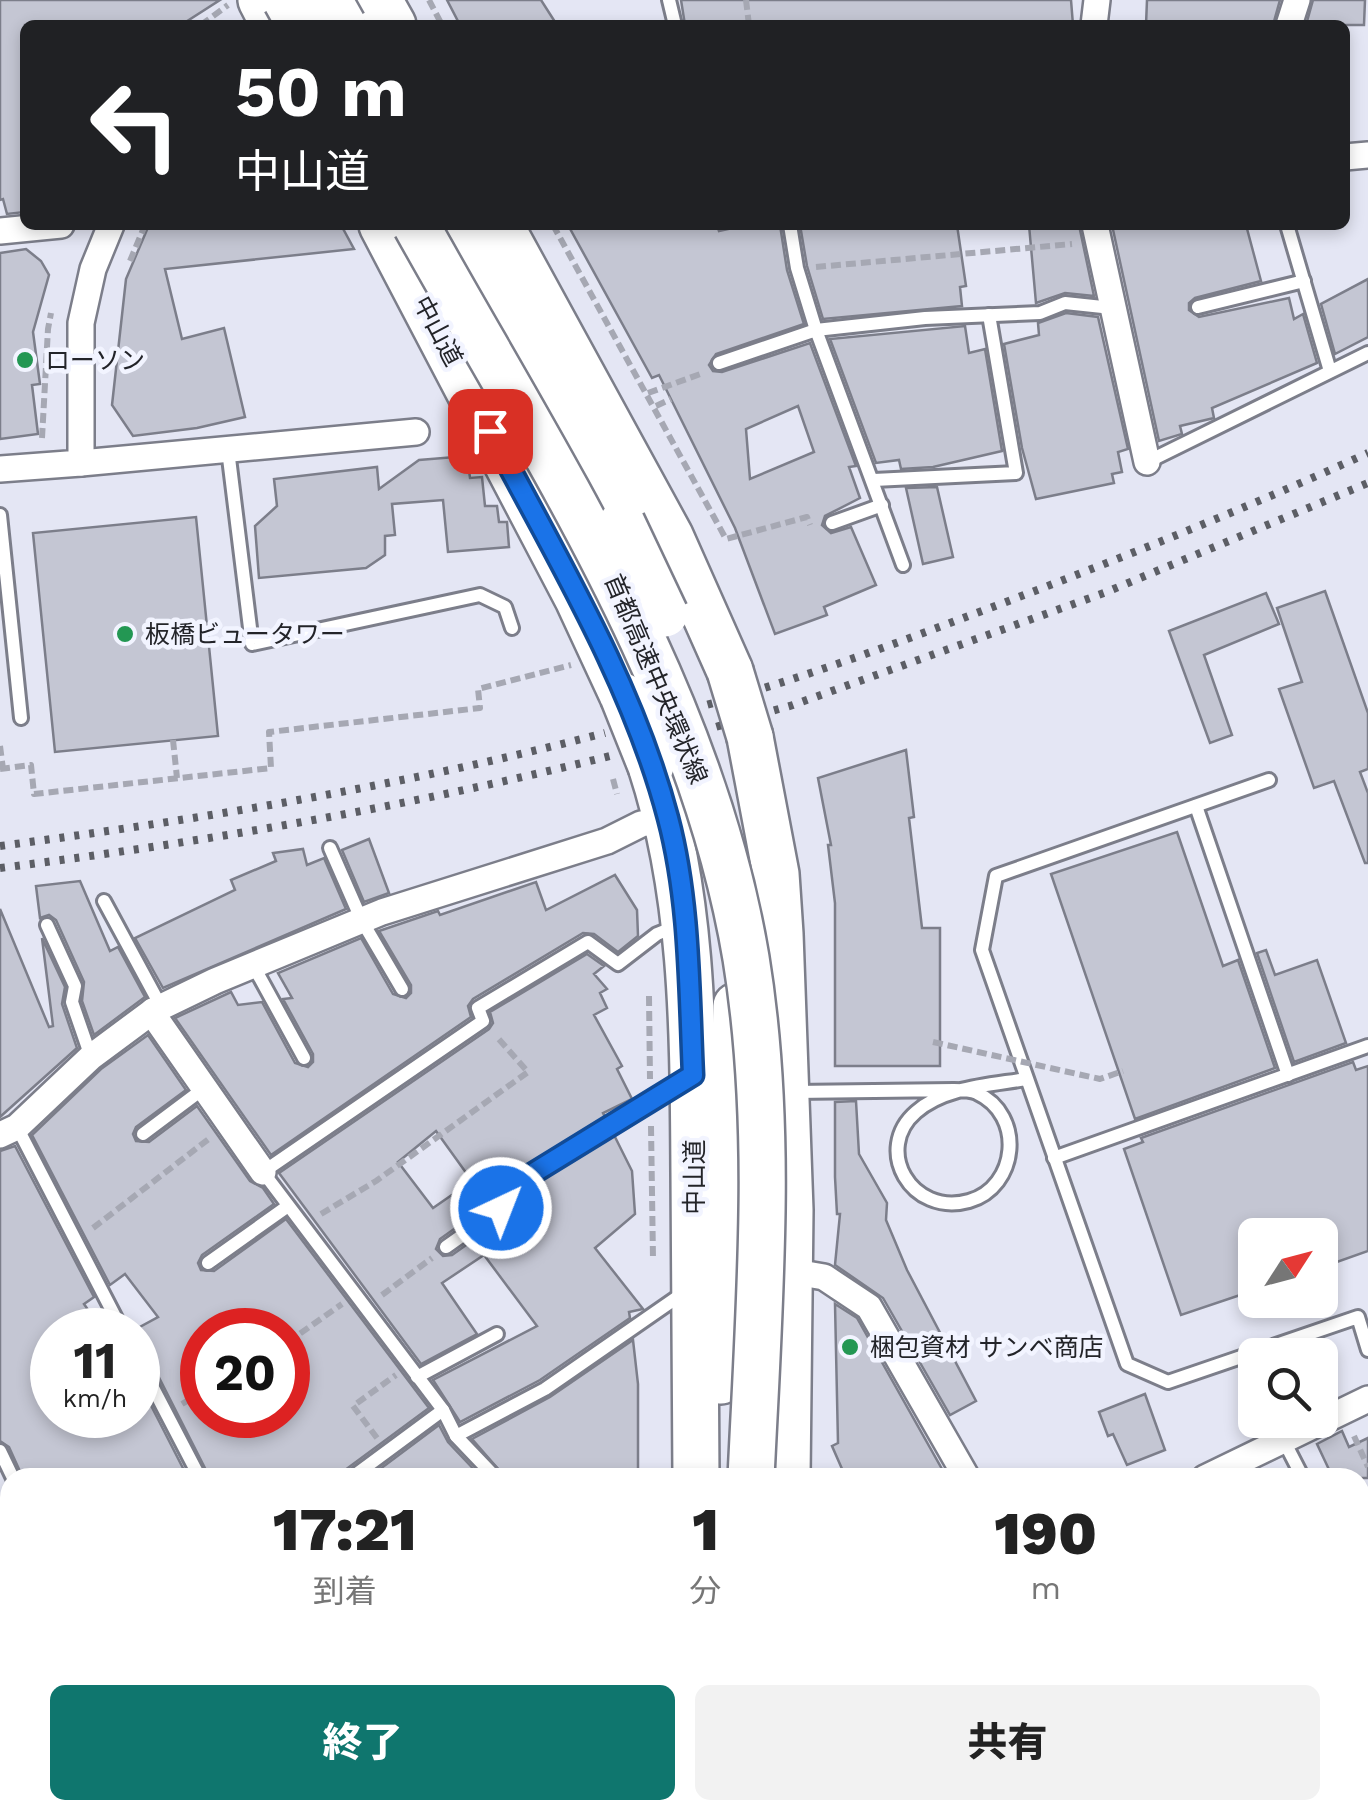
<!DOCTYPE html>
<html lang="ja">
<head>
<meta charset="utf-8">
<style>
	:root { --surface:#fff; --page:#f2f2f2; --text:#222; --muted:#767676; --accent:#0f766e }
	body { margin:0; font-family:"Work Sans","Noto Sans JP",sans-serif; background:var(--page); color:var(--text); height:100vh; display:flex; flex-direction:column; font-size:38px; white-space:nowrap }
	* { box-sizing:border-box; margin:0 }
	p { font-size:32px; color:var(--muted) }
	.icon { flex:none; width:55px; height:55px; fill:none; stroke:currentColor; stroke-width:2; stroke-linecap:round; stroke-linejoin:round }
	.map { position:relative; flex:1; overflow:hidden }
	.panel { position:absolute; left:0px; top:1468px; width:1370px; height:352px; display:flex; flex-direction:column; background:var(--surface); border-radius:30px 30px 0 0; box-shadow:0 5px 15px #0003 }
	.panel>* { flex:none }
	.top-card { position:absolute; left:20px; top:20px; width:1330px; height:210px; border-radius:15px; box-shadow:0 5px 15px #0003; background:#202124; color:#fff; overflow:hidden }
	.needle { width:65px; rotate:54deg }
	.tools { position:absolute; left:1238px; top:1218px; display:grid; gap:20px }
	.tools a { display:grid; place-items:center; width:100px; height:100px; border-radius:15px; background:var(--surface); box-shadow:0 5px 15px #0003; font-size:50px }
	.speed { position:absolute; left:30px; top:1308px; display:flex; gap:20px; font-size:50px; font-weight:700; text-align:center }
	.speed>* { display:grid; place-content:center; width:130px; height:130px; border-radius:50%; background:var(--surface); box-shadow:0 5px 15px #0003; line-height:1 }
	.speed small { font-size:25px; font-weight:400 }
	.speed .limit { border:15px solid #d22; background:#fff; color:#111 }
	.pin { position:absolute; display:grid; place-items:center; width:85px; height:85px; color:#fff; margin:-42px; border-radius:20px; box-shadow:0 5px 15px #0006 }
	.me { position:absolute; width:110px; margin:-55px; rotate:43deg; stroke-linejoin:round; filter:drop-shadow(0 0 8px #0008) }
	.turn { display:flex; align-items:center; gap:35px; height:210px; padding:0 50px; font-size:45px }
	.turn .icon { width:130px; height:130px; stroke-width:2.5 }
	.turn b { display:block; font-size:70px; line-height:85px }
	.eta { display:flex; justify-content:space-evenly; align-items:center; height:170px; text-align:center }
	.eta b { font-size:60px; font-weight:800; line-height:70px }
	.action { display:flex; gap:20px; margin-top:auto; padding:20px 50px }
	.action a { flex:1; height:115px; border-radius:15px; background:var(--accent); color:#fff; font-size:40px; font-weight:800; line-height:115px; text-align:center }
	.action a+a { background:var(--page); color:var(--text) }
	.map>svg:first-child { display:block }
</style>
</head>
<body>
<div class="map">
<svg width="1368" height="1818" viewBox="0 0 1368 1818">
	<rect width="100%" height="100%" fill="#e4e6f4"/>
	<g fill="#c4c6d3" stroke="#7c7e8a" stroke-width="2.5" fill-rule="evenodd">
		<polygon points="0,0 220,0 181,25 25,25 25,212 7,214 3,199 0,200"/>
		<polygon points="447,0 541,0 557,25 460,25"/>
		<polygon points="681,0 1071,0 1073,25 685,25"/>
		<polygon points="1147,0 1280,0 1273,25 1146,25"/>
		<polygon points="1313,0 1365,0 1364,25 1306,25"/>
		<polygon points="149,225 341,225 354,249 165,269 182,339 224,328 245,417 197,428 133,436 112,405 126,279"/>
		<path d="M568,225h149l2,6 27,-6h34l7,45 17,54 -88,30 -7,11 4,6 9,1 88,-29 46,123 -7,1 11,31 -35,18 -3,9 9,8 20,-6 25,58 -52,22 3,8 -52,19 -40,-106 -76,-153 -7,3zM798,406l16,46 -64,27 -4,-50z"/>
		<polygon points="800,225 957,225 966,286 960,287 962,306 823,319 807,266"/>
		<polygon points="1029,225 1079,225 1094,296 1065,293 1036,303"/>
		<polygon points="1112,225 1246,225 1261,281 1195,298 1189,303 1189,310 1199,317 1289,298 1294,319 1303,314 1317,363 1212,408 1214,418 1180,426 1182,434 1159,441"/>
		<polygon points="26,249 41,261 49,275 33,332 40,384 32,385 38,434 0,439 0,253"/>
		<polygon points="1368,279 1368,337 1335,354 1321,304"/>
		<polygon points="1066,313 1098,317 1128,449 1118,452 1122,472 1112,474 1114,483 1036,499 1022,448 1004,344 1039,335 1038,323"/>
		<polygon points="965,326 969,353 985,349 1002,451 933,467 901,469 899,460 876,463 830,339"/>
		<polygon points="467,456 470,478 482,477 485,506 497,506 499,522 507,522 509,547 448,552 443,500 392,504 395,535 385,536 385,555 366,568 259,578 255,526 277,506 274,479 377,467 379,489 419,460"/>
		<polygon points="937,487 953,557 923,564 906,488"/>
		<polygon points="196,517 218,736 55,752 33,533"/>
		<polygon points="1325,591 1368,713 1368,769 1360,772 1368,793 1368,863 1365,863 1334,781 1314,788 1279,689 1302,682 1277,608"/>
		<polygon points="1266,593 1279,624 1204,655 1232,735 1210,743 1169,631"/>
		<polygon points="906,750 914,817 909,818 922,928 940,928 940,1066 835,1066 835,903 828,845 831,845 818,778"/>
		<polygon points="1177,832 1223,966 1238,960 1275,1068 1135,1119 1051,874"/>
		<polygon points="369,839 389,893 364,902 342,850"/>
		<polygon points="303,849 307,865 324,858 346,909 163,988 135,938 235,890 231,880 276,861 273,853"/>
		<polygon points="615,875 637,910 638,936 618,952 594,934 583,933 473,999 468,1006 471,1017 271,1155 175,1018 231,992 238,1005 262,1002 295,1063 308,1067 313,1062 313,1054 283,999 292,998 278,973 361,938 393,994 406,998 411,993 411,985 379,931 438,911 440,915 536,882 546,910"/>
		<polygon points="80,881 110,951 118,947 145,997 94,1035 82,1001 84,982 56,920 49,915 40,918 36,886"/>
		<polygon points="0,909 49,1027 53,1026 42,938 65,987 62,1004 77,1048 0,1117"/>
		<polygon points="1266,950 1275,975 1317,960 1346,1043 1294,1062 1257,953"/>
		<path d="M587,954l17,12 -10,8 13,15 -7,4 7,15 -13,7 28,51 -5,3 15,30 -29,14 2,4 -107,66 -6,19 -52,37 -4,10 7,7 9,-1 55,-39 6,-19 101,-62 18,36 3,43 -40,34 48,61 -14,3 1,6 -90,62 -80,42 -27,-42 104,-54 -53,-71 -42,28 35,51 -56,30 -142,-191 210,-144 4,-6 -3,-11zM436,1131l36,50 -39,27 -35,-46z"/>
		<path d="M148,1035l38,55 -50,37 -3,7 3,7 13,1 48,-36 53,75 13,7 11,16 -72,51 -4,8 3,7 13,1 72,-52 143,189 -84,62 -4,8h-131l-63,-124 -9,-5v-21l20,-11 -33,-43 -15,11 -78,-150 69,-66zM202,1330h86v85h-86v-15l-14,-21 14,-9z"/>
		<polygon points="1353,1062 1356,1070 1368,1066 1368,1251 1320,1268 1320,1235 1255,1235 1255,1290 1181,1315 1124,1149 1143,1142 1141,1138"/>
		<polygon points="856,1101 859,1154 887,1203 886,1220 907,1270 976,1401 950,1415 883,1298 835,1265 840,1214 837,1214 835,1177 835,1102"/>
		<polygon points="15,1146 94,1297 84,1304 102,1330 52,1330 52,1415 138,1415 138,1380 188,1478 70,1478 65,1471 51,1478 23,1478 9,1447 0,1441 0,1151"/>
		<polygon points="835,1304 857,1318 947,1478 846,1478 832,1446 838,1443"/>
		<polygon points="633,1340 638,1384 638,1478 506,1478 472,1439 550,1397"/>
		<polygon points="1145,1394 1165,1450 1127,1465 1113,1434 1108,1436 1099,1412"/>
		<polygon points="439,1425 448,1442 482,1478 368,1478"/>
		<polygon points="1342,1431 1349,1447 1368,1438 1368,1478 1333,1478 1317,1444"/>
	</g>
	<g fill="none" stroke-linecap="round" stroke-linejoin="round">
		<g stroke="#7c7e8a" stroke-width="18">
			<g id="lane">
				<polyline points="669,0 675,25"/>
				<polyline points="790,225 797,268 816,330 925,318 1040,313 1065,303 1112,308"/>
				<polyline points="1287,225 1330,371"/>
				<polyline points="1198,307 1304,281"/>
				<polyline points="719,363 816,330 903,565"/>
				<polyline points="228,450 252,644 480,595 505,607 512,628"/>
				<polyline points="1147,462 1368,353"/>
				<polyline points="874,480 1016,473 989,315"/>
				<polyline points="0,515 21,718"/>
				<polyline points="832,523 882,505"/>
				<polyline points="1269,780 996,876 982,950 1127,1364 1168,1382 1358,1317 1368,1350"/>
				<polyline points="1196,806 1288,1075"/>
				<polyline points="330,848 362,921 402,989"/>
				<polyline points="104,901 158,1001 154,1009"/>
				<polyline points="47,925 75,986 72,1002 91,1057"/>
				<polyline points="253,965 304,1058"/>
				<path d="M794,1092l160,-2c7,0 17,0 23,3 48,22 41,94 -8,108 -58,16 -96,-52 -53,-89 28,-25 75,-27 110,-33"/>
				<polyline points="17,1127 122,1330"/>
				<polyline points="143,1134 203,1089"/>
				<polyline points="1054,1158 1368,1046"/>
				<polyline points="446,1247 501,1208 504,1191 682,1082"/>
				<polyline points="208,1263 288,1206"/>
				<polyline points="138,1359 200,1478"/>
				<polyline points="417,1377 497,1334"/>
				<polyline points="456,1436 545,1389 682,1294"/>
				<polyline points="1284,1441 1303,1478"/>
				<polyline points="0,1451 13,1478"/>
				<polyline points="351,1478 443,1410"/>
				<polyline points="496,1478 456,1436 443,1410 263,1172 483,1021 478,1008 588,942 618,964 657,934 677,926"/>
				<polyline points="206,1810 234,1818"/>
				<polyline points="36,1818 38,1810"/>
				<polyline points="385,1818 386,1810"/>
			</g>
		</g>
		<g stroke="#7c7e8a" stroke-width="30">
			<g id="street">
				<polyline points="1094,25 1097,0"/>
				<polyline points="1289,25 1297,0"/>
				<polyline points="1345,157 1368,155"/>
				<polyline points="1095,225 1147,462"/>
				<polyline points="0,231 61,225"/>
				<polyline points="81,463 416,432"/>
				<polyline points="0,469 81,463 81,323 93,269 111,225"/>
				<polyline points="153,1011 159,1023 263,1172"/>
				<polyline points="0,1135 17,1127 91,1057 153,1011 215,981 382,912 607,841 641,824 668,819"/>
				<polyline points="789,1271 824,1277 869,1307 967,1478"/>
				<polyline points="1205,1478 1368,1399"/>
				<polyline points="1360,1548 1368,1544"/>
				<polyline points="0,1552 10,1553"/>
				<polyline points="592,1810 594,1818"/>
				<polyline points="1256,1810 1269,1818"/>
				<polyline points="1019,1818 1027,1810"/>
			</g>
		</g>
		<g stroke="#7c7e8a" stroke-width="50">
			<g id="highway">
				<polyline points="261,0 274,25"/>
				<polyline points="379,0 393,25"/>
				<polyline points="382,225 578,599 623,696"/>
				<polyline points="457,225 622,523"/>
				<polyline points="500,225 670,536 730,671"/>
				<polyline points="750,737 776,874 780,934 790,1210 787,1478"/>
				<path d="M651,766c43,131 42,270 43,407 0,101 1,203 2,305"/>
				<polyline points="721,1381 732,1257 736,1006"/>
				<polyline points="694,1818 694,1810"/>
				<polyline points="736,1818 736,1810"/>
				<polyline points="779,1818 779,1810"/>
			</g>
		</g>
		<g stroke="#a6a8b3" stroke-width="6" stroke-dasharray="10 5" stroke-linecap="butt">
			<polyline points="429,0 442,25"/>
			<polyline points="746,0 749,25"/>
			<polyline points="201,25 228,5"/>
			<polyline points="553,225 726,539 807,517 810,525"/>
			<polyline points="130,261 145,225"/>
			<polyline points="816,267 1072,244"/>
			<polyline points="648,393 703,373"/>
			<polyline points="656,406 671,399"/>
			<polyline points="42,438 48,329 51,313"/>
			<polyline points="173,740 177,778"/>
			<polyline points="0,746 3,769"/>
			<polyline points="0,769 31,765 34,794 271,768 269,732 480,708 478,689 571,665"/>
			<polyline points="649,996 650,1079"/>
			<polyline points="651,1126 653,1259"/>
			<polyline points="321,1214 376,1181 528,1072 497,1037"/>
			<polyline points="93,1228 210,1138"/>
			<polyline points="382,1295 432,1258"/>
			<polyline points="288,1342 342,1304"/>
			<polyline points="182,1404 202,1392"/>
			<polyline points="1354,1436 1368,1467"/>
			<polyline points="377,1438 353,1406 396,1375"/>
			<polyline points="0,1748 10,1749"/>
		</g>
		<use href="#lane" stroke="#fff" stroke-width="12"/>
		<use href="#street" stroke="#fff" stroke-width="25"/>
		<use href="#highway" stroke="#fff" stroke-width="45"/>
		<g stroke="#5c5e65" stroke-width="8" stroke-dasharray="5 10" stroke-linecap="butt">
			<path d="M664,716c106,-26 209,-64 310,-102 133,-50 264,-102 394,-161"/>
			<polyline points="673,739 793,705 1104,593 1368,483"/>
			<path d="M0,846c204,-27 406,-61 605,-113"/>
			<path d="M0,868c207,-26 411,-62 614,-113"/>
		</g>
		<g stroke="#7c7e8a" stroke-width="50" stroke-linecap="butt">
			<g id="highway-bridge">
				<polyline points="286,0 300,25"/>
				<polyline points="329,0 343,25"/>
				<path d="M416,225c130,234 285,464 330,733 28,171 13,347 5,520"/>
				<polyline points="622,523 665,614"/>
				<polyline points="730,671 750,737"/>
				<polyline points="623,696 651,766"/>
			</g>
		</g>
		<g stroke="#a6a8b3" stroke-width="6" stroke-dasharray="10 5" stroke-linecap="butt">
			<polyline points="613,779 617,794"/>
			<polyline points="933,1042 1100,1079 1123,1071"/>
		</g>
		<use href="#highway-bridge" stroke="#fff" stroke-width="45"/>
	</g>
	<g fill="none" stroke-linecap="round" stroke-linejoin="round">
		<g stroke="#114b97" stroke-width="25">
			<path id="route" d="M490,431c65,124 142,250 178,387 22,83 21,172 25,257l-189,116 -3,17"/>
		</g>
		<use href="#route" stroke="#1a73e8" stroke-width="18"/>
	</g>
	<g fill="#239753" stroke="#f2f4ff" stroke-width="4">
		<circle cx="25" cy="360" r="10"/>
		<circle cx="125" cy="634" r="10"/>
		<circle cx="850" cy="1347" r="10"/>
	</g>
	<g text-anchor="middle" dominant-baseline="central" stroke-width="9" stroke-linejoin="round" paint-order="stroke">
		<g font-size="25" fill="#232429" stroke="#f2f4ff">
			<text transform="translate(438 331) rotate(62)">中山道</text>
			<text transform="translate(656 679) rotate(67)">首都高速中央環状線</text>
			<text transform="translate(694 1177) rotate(-90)">中山道</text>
		</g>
		<g font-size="25" fill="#232429" stroke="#f2f4ff" text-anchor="start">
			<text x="45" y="360">ローソン</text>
			<text x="145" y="634">板橋ビュータワー</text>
			<text x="870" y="1347">梱包資材 サンベ商店</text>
		</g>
	</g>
</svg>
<div class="tools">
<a><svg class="needle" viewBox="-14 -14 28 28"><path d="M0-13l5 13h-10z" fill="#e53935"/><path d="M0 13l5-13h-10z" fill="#767676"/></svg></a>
<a><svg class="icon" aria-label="search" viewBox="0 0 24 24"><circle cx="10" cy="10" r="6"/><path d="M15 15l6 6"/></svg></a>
</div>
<div class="speed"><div>11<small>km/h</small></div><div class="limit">20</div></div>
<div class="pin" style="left:490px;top:431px;background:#d93025"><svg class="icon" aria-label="arrive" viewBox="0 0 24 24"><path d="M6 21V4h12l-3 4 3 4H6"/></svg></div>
<svg class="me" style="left:501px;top:1208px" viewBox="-20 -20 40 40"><circle r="17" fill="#1a73e8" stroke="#fff" stroke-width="3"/><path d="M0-11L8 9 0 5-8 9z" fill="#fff"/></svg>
<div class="top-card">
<div class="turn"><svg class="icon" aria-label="left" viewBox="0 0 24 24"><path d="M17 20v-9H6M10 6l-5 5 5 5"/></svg><div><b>50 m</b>中山道</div></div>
</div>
<section class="panel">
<div class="eta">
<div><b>17:21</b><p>到着</p></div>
<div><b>1</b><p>分</p></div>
<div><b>190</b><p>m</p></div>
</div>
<div class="action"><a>終了</a><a>共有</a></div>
</section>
</div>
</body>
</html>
